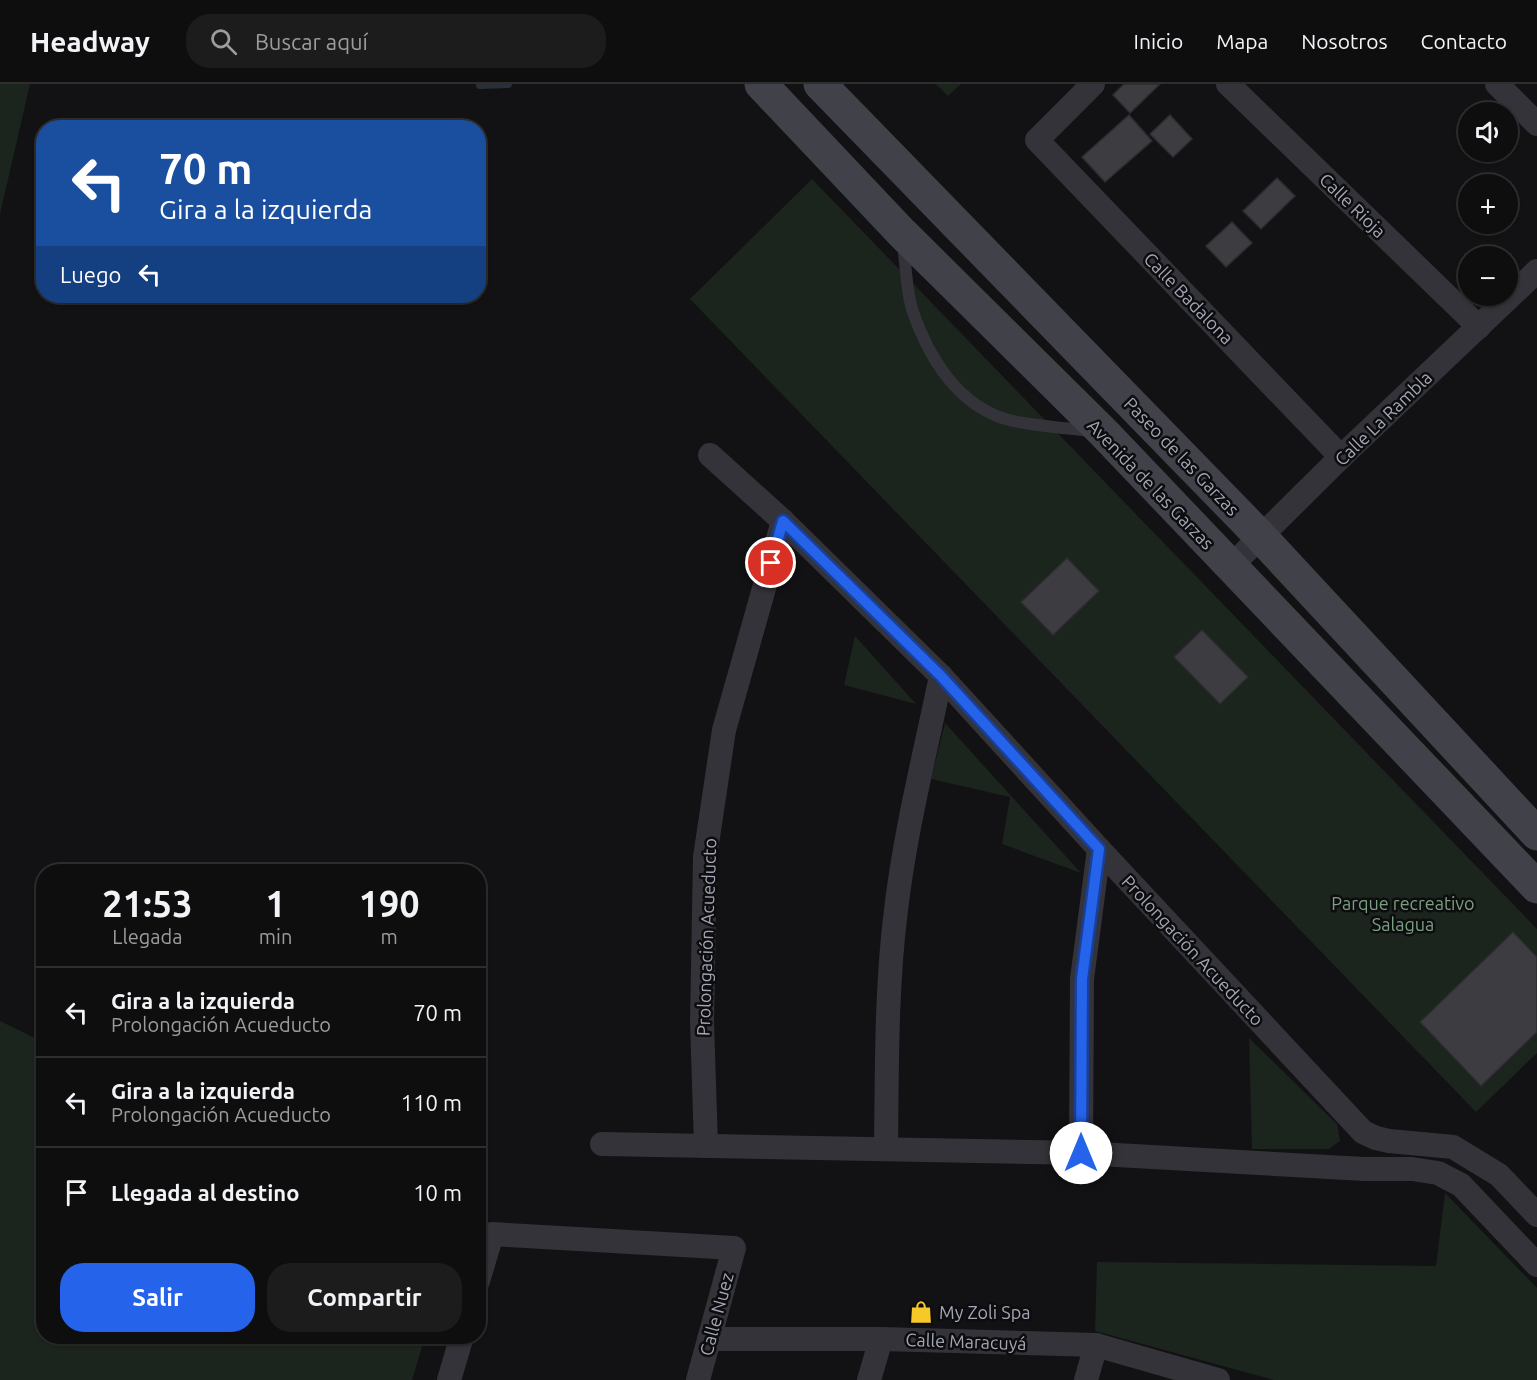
<!DOCTYPE html>
<html lang="es">
<head>
<meta charset="utf-8">
<style>
	:root { --surface:#0e0e0f; --page:#1c1c1d; --text:#f1f3f6; --muted:#9b9c9e; --line:#2e2e2f; --accent:#2563eb }
	body { margin:0; font-family:Ubuntu,sans-serif; background:var(--page); color:var(--text); height:100vh; display:flex; flex-direction:column; font-size:22px; white-space:nowrap }
	* { box-sizing:border-box; margin:0 }
	p { font-size:20px; color:var(--muted) }
	.icon { flex:none; width:33px; height:33px; fill:none; stroke:currentColor; stroke-width:2; stroke-linecap:round; stroke-linejoin:round }
	.map { position:relative; flex:1; overflow:hidden }
	.panel { position:absolute; left:36px; top:780px; width:450px; height:480px; display:flex; flex-direction:column; background:var(--surface); border-radius:24px; box-shadow:0 2px 4px #0004,0 0 0 2px var(--line) }
	.panel>* { flex:none }
	.hud { position:absolute; left:36px; top:36px; width:450px; height:183px; border-radius:24px; box-shadow:0 2px 4px #0004,0 0 0 2px var(--line); background:#1a4fa0; color:#fff; overflow:hidden }
	.fabs { position:absolute; left:1458px; top:18px; display:grid; gap:12px }
	.fabs a { display:grid; place-items:center; width:60px; height:60px; border-radius:50%; background:var(--surface); box-shadow:0 2px 4px #0004,0 0 0 2px var(--line); font-size:30px }
	.pin { position:absolute; display:grid; place-items:center; width:51px; height:51px; color:#fff; margin:-26px; border:3px solid #fff; border-radius:50%; box-shadow:0 2px 6px #0007 }
	.me { position:absolute; width:66px; margin:-33px; rotate:0deg; stroke-linejoin:round; filter:drop-shadow(0 0 4px #0008) }
	.turn { display:flex; align-items:center; gap:21px; height:126px; padding:0 24px; font-size:27px }
	.turn .icon { width:78px; height:78px; stroke-width:2.5 }
	.turn b { display:block; font-size:42px; line-height:51px }
	.then { display:flex; align-items:center; height:57px; padding:0 24px; background:#0003; gap:12px; font-size:22px }
	.eta { display:flex; justify-content:space-evenly; align-items:center; height:102px; text-align:center }
	.eta b { font-size:36px; font-weight:700; line-height:42px }
	.action { display:flex; gap:12px; margin-top:auto; padding:12px 24px }
	.action a { flex:1; height:69px; border-radius:24px; background:var(--accent); color:#fff; font-size:24px; font-weight:700; line-height:69px; text-align:center }
	.action a+a { background:var(--page); color:var(--text) }
	ul { padding:0; list-style:none }
	li { display:flex; align-items:center; gap:18px; height:90px; padding:0 24px; border-top:2px solid var(--line) }
	li div { flex:1 }
	li b { display:block; font-size:22px }
	li em { font-style:normal }
	header { display:flex; align-items:center; gap:36px; box-sizing:border-box; height:84px; padding:0 30px; background:var(--surface); border-bottom:2px solid var(--line) }
	header strong { font-size:28px }
	nav { display:flex; gap:33px; margin-inline-start:auto; font-size:21px }
	.search { width:420px; height:54px; background:var(--page); display:flex; align-items:center; gap:15px; box-sizing:border-box; padding:0 21px; border-radius:24px; color:var(--muted); font-size:22px }
	.map>svg:first-child { display:block }
</style>
</head>
<body>
<header>
<strong>Headway</strong>
<div class="search"><svg class="icon" aria-label="search" viewBox="0 0 24 24"><circle cx="10" cy="10" r="6"/><path d="M15 15l6 6"/></svg>Buscar aquí</div>
<nav><a>Inicio</a><a>Mapa</a><a>Nosotros</a><a>Contacto</a></nav>
</header>
<div class="map">
<svg width="1537" height="1296" viewBox="0 0 1537 1296">
	<rect width="100%" height="100%" fill="#121214"/>
	<g fill="#1c241e">
		<polygon points="0,0 30,0 0,130"/>
		<polygon points="936,0 961,0 948,12"/>
		<polygon points="812,95 1537,845 1537,969 1476,1028 690,215"/>
		<polygon points="855,552 916,620 844,601"/>
		<polygon points="945,639 1081,789 1002,760 1010,713 931,695"/>
		<polygon points="0,937 43,958 44,1252 425,1253 412,1296 0,1296"/>
		<polygon points="1249,954 1337,1040 1340,1057 1329,1065 1252,1065"/>
		<polygon points="1445,1109 1537,1204 1537,1296 1274,1296 1095,1247 1097,1178 1436,1182"/>
	</g>
	<g fill="none" stroke-linecap="round" stroke-linejoin="round">
		<polyline stroke="#282f38" stroke-width="8" points="480,1 508,0"/>
	</g>
	<g fill="#3c3c41" stroke="#2d2c30" stroke-width="1.5">
		<polygon points="1124,0 1160,0 1130,29 1113,11"/>
		<polygon points="1129,31 1152,57 1105,98 1082,73"/>
		<polygon points="1170,31 1192,55 1173,73 1150,50"/>
		<polygon points="1277,94 1295,112 1261,145 1243,127"/>
		<polygon points="1232,138 1252,159 1226,183 1206,162"/>
		<polygon points="1067,474 1099,507 1053,551 1021,518"/>
		<polygon points="1202,546 1248,593 1220,620 1174,573"/>
		<polygon points="1513,848 1537,873 1537,948 1481,1002 1420,938"/>
	</g>
	<g fill="none" stroke-linecap="round" stroke-linejoin="round">
		<path stroke="#333339" stroke-width="12" d="M903,161c3,20 3,44 9,64 16,48 47,100 101,112 25,5 52,7 78,10"/>
		<g stroke="#333339" stroke-width="24">
			<polyline points="1093,0 1037,56 1341,373"/>
			<polyline points="1228,0 1479,243"/>
			<polyline points="1497,0 1537,40"/>
			<polyline points="710,371 783,437 941,592 1099,765 1363,1048 1376,1054 1389,1057 1453,1063 1499,1091 1537,1131"/>
			<polyline points="1230,483 1341,373 1537,187"/>
			<polyline points="602,1060 1081,1069 1364,1085 1412,1085 1438,1089 1461,1101 1537,1181"/>
			<polyline points="706,1062 702,938 705,773 724,646 783,437"/>
			<path d="M886,1064c1,-79 0,-159 10,-238 9,-78 29,-156 45,-234"/>
			<polyline points="1081,1069 1082,895 1099,765"/>
			<polyline points="478,1197 492,1150 734,1164 698,1296"/>
			<polyline points="709,1255 881,1255 1096,1261 1218,1296"/>
			<polyline points="449,1296 462,1252"/>
			<polyline points="869,1296 881,1255"/>
			<polyline points="1086,1296 1096,1261"/>
		</g>
		<g stroke="#414249" stroke-width="33">
			<polyline points="761,0 901,148 1104,349 1537,803"/>
			<polyline points="820,0 1261,453 1537,750"/>
		</g>
	</g>
	<g fill="none" stroke-linecap="round" stroke-linejoin="round">
		<g stroke="#184099" stroke-width="15">
			<polyline id="route" points="771,479 783,437 941,592 1099,765 1082,895 1081,1069"/>
		</g>
		<use href="#route" stroke="#2563eb" stroke-width="10"/>
	</g>
	<defs>
		<g id="shop-bare" transform="scale(1.8)"><path d="M-5-2.5h2.3a2.7 3.5 0 0 1 5.4 0H5L5.5 6h-11ZM-1.5-2.5h3a1.5 2.3 0 0 0-3 0Z" fill="#f6c928" stroke="#0d0d0f" stroke-width="2.5" paint-order="stroke"/></g>
	</defs>
	<g fill-rule="evenodd">
		<use href="#shop-bare" x="921" y="1228"/>
	</g>
	<g text-anchor="middle" dominant-baseline="central" stroke-width="5" stroke-linejoin="round" paint-order="stroke">
		<g font-size="18" fill="#a3a6b5" stroke="#0d0d0f">
			<text transform="translate(1353 121) rotate(44)">Calle Rioja</text>
			<text transform="translate(1189 214) rotate(46)">Calle Badalona</text>
			<text transform="translate(1383 334) rotate(-44)">Calle La Rambla</text>
			<text transform="translate(1182 372) rotate(46)">Paseo de las Garzas</text>
			<text transform="translate(1151 400) rotate(46)">Avenida de las Garzas</text>
			<text transform="translate(706 853) rotate(-88)">Prolongación Acueducto</text>
			<text transform="translate(1193 866) rotate(47)">Prolongación Acueducto</text>
			<text transform="translate(716 1230) rotate(-75)">Calle Nuez</text>
			<text transform="translate(966 1257) rotate(2)">Calle Maracuyá</text>
		</g>
		<g font-size="18" fill="#7aa081" stroke="#0d0d0f">
			<text x="1403" y="819">Parque recreativo<tspan x="1403" dy="21">Salagua</tspan></text>
		</g>
		<g font-size="18" fill="#a3a6b5" stroke="#0d0d0f" text-anchor="start">
			<text x="939" y="1228">My Zoli Spa</text>
		</g>
	</g>
</svg>
<div class="fabs">
<a><svg class="icon" aria-label="sound" viewBox="0 0 24 24"><path d="M4 9h4l5-4v14l-5-4H4zM17 9q2 3 0 6"/></svg></a>
<a>+</a>
<a>−</a>
</div>
<div class="pin" style="left:771px;top:479px;background:#d93025"><svg class="icon" aria-label="arrive" viewBox="0 0 24 24"><path d="M6 21V4h12l-3 4 3 4H6"/></svg></div>
<svg class="me" style="left:1081px;top:1069px" viewBox="-20 -20 40 40"><circle r="19" fill="#fff"/><path d="M0-13L10 11 0 6-10 11z" fill="#2563eb"/></svg>
<div class="hud">
<div class="turn"><svg class="icon" aria-label="left" viewBox="0 0 24 24"><path d="M17 20v-9H6M10 6l-5 5 5 5"/></svg><div><b>70 m</b>Gira a la izquierda</div></div>
<div class="then">Luego<svg class="icon" aria-label="left" viewBox="0 0 24 24"><path d="M17 20v-9H6M10 6l-5 5 5 5"/></svg></div>
</div>
<section class="panel">
<div class="eta">
<div><b>21:53</b><p>Llegada</p></div>
<div><b>1</b><p>min</p></div>
<div><b>190</b><p>m</p></div>
</div>
<ul>
<li><svg class="icon" aria-label="left" viewBox="0 0 24 24"><path d="M17 20v-9H6M10 6l-5 5 5 5"/></svg><div><b>Gira a la izquierda</b><p>Prolongación Acueducto</p></div><em>70 m</em></li>
<li><svg class="icon" aria-label="left" viewBox="0 0 24 24"><path d="M17 20v-9H6M10 6l-5 5 5 5"/></svg><div><b>Gira a la izquierda</b><p>Prolongación Acueducto</p></div><em>110 m</em></li>
<li><svg class="icon" aria-label="arrive" viewBox="0 0 24 24"><path d="M6 21V4h12l-3 4 3 4H6"/></svg><div><b>Llegada al destino</b></div><em>10 m</em></li>
</ul>
<div class="action"><a>Salir</a><a>Compartir</a></div>
</section>
</div>
</body>
</html>
